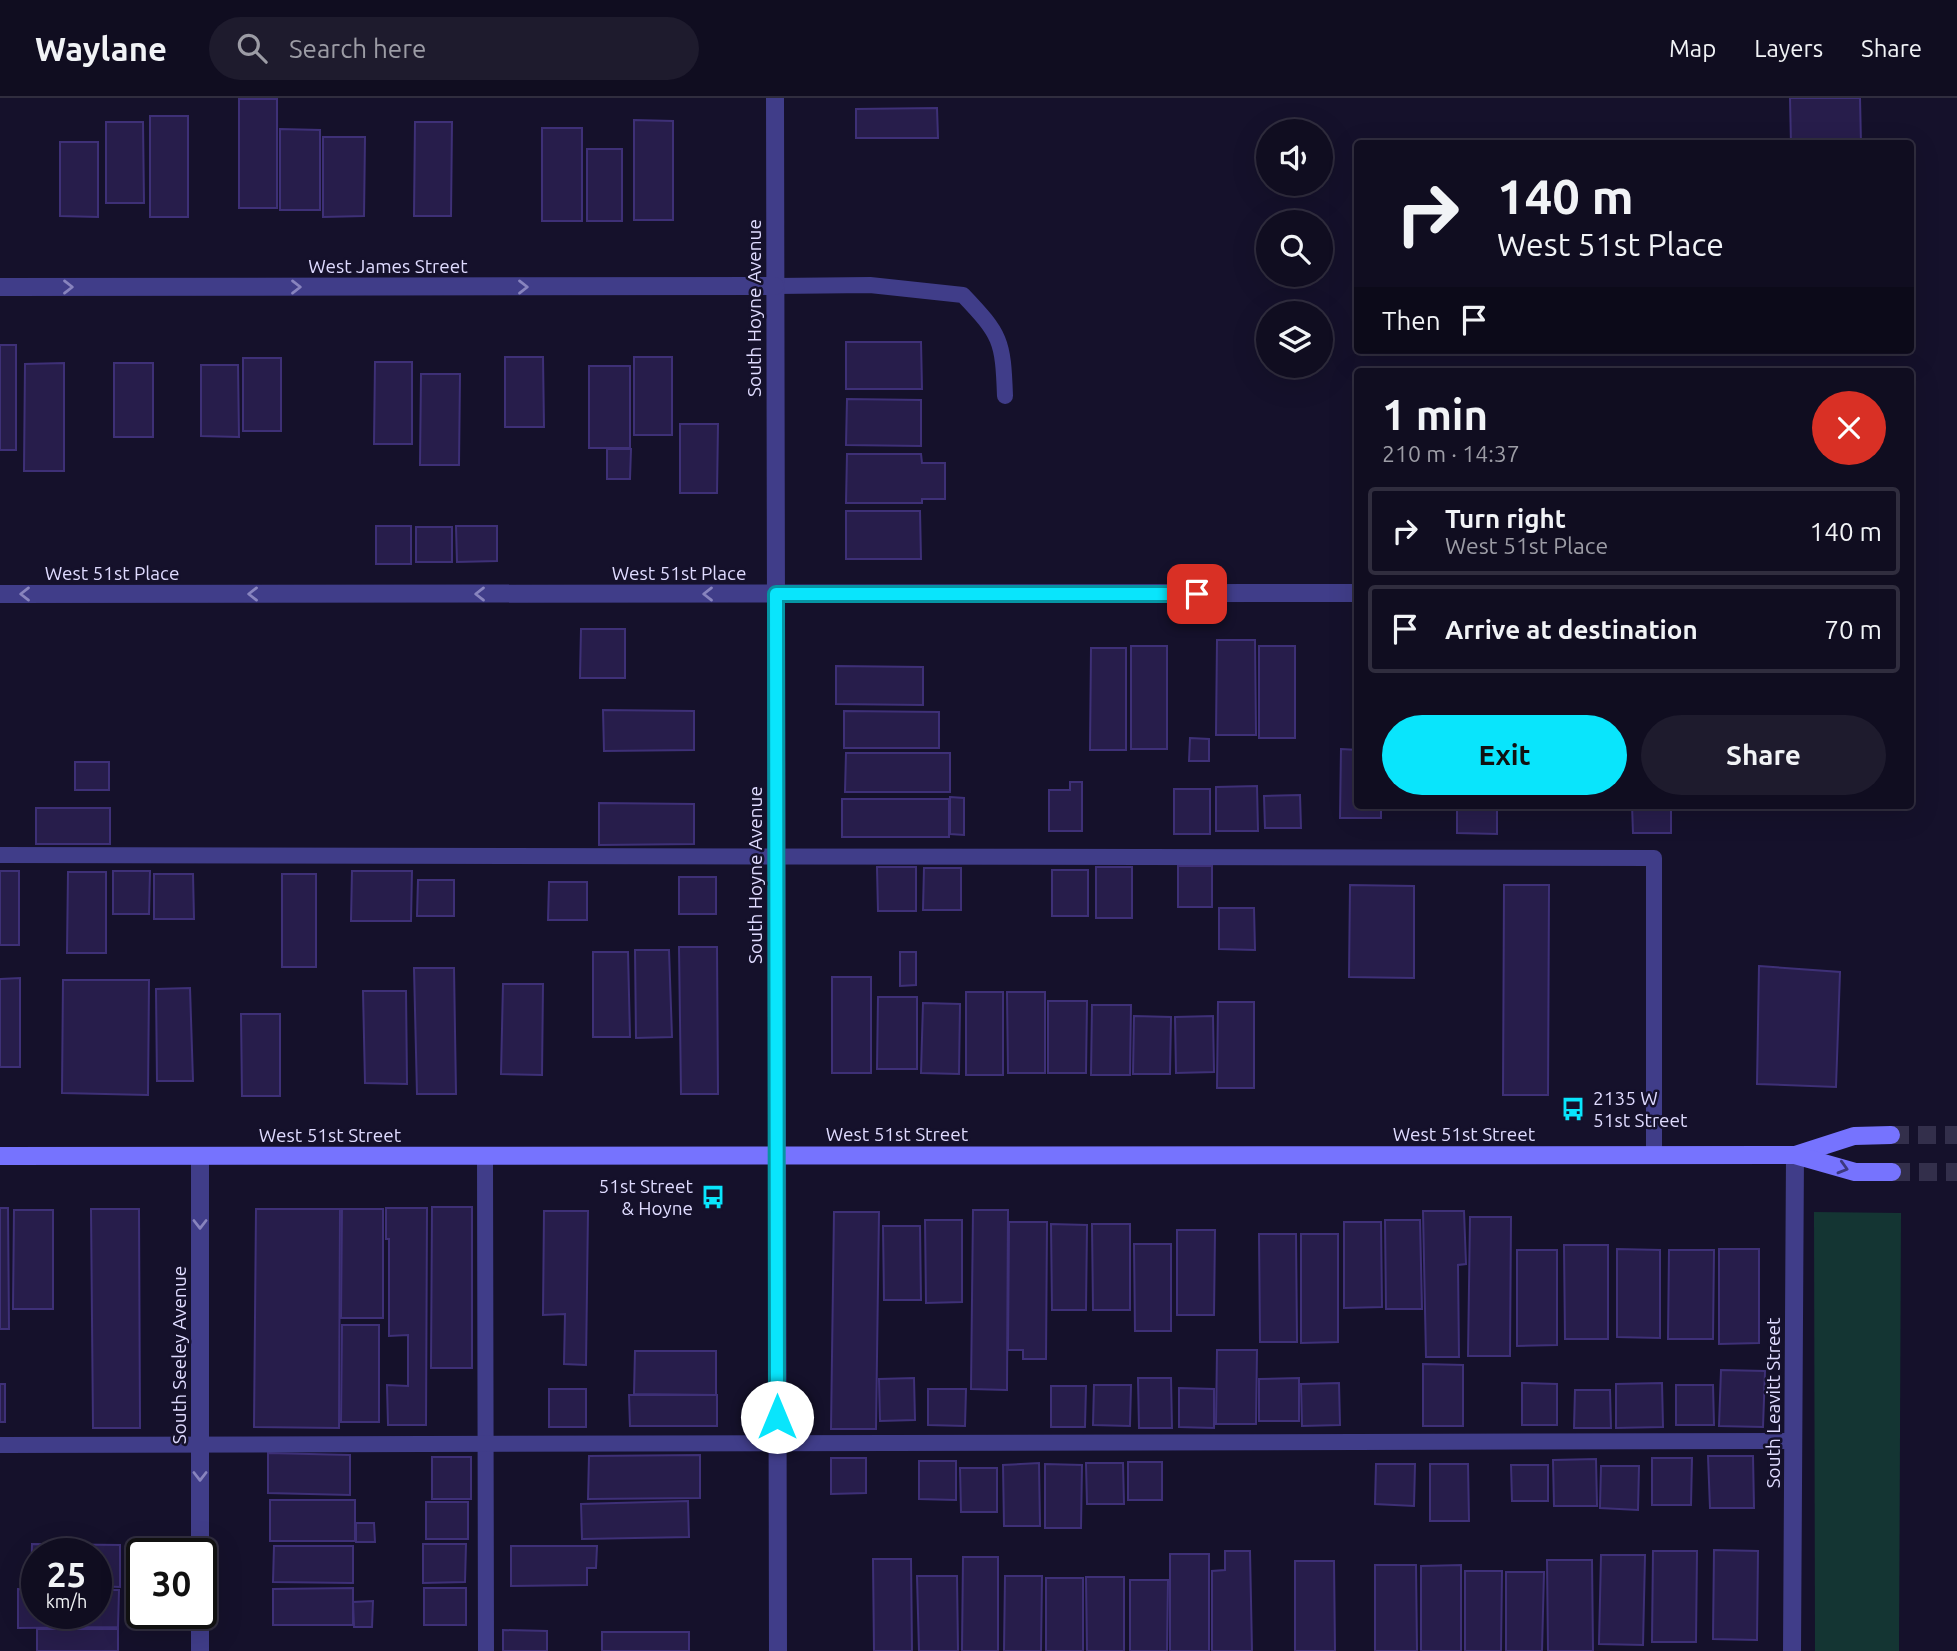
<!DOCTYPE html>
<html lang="en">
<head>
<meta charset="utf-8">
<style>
	:root { --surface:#100d20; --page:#1e1b2d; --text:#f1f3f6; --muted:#9c9ca5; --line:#302d3e; --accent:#09e5fc }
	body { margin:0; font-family:Ubuntu,sans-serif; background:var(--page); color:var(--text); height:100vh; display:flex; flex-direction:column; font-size:26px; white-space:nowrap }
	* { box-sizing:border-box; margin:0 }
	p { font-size:23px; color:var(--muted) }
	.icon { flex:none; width:38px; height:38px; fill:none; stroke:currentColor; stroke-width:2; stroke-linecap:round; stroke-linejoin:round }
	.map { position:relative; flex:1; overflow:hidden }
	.panel { position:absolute; left:1354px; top:270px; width:560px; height:441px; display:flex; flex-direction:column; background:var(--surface); border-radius:7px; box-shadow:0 7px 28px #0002,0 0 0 2px var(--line) }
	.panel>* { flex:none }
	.banner { position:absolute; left:1354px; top:42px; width:560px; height:214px; border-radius:7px; box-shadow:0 7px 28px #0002,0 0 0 2px var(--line); background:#100d20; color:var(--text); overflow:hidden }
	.buttons { position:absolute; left:1256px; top:21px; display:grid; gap:14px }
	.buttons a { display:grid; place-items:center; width:77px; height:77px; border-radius:50%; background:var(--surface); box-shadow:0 7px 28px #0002,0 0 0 2px var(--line); font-size:35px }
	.speed { position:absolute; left:21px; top:1440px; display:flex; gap:14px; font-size:35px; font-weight:700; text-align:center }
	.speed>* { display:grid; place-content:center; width:91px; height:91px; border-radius:50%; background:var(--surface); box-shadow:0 7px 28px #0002,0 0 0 2px var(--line); line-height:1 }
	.speed small { font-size:18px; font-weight:400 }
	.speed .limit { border:4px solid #111; border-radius:10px; background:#fff; color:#111 }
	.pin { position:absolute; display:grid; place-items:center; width:60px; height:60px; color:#fff; margin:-30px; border-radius:14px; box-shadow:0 4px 10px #0006 }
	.me { position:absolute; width:77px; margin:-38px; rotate:0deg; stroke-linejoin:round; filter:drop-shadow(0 0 5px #0008) }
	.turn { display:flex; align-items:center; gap:24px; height:147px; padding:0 28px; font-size:32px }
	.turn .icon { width:91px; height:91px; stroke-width:2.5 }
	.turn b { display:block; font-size:49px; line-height:60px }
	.then { display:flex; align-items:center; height:66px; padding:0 28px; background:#0003; gap:14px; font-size:26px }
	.round { display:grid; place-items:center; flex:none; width:74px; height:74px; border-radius:37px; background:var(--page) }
	.headline { display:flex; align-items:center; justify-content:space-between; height:119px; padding:0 28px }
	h1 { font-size:42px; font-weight:700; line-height:52px }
	.primary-button { display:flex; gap:14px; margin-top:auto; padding:14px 28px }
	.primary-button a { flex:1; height:80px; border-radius:42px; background:var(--accent); color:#111; font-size:28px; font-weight:700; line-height:80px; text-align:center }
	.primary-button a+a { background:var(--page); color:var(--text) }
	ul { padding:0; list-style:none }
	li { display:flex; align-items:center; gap:21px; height:88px; margin:0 14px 10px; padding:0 14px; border:4px solid var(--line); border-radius:7px }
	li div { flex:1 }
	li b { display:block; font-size:26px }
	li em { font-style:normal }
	header { display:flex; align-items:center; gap:42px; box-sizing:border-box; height:98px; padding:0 35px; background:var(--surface); border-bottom:2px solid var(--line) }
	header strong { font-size:33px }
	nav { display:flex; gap:38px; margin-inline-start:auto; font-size:24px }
	.search { width:490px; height:63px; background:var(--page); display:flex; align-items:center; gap:18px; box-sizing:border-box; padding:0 24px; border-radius:38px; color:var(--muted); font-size:26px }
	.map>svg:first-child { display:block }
</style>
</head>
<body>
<header>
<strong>Waylane</strong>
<div class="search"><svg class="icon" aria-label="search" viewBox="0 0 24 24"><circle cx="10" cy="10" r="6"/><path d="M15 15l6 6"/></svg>Search here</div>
<nav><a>Map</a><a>Layers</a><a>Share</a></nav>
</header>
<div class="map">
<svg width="1957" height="1553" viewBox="0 0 1957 1553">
	<rect width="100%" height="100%" fill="#15112b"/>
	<polygon fill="#143533" points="1814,1114 1901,1115 1899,1553 1815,1553"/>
	<g fill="#271d4b" stroke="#3e3077" stroke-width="2">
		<polygon points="1790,0 1860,0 1861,46 1791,46"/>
		<rect x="239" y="1" width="38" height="109"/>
		<polygon points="937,10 938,40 856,40 856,11"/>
		<rect x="150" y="18" width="38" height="101"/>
		<polygon points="634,22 673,23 673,122 634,122"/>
		<polygon points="106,24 143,24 144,105 106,105"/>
		<polygon points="415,24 452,24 451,118 414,118"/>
		<rect x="542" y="30" width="40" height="93"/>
		<polygon points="280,31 320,32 320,112 280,112"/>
		<polygon points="323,39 365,39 364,118 323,119"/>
		<polygon points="60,44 98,44 98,119 60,118"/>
		<rect x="587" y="51" width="35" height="72"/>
		<polygon points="846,244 921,244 922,291 846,291"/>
		<rect x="0" y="247" width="16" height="105"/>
		<polygon points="505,259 543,259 544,329 505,329"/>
		<rect x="634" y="259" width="38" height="78"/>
		<rect x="243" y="260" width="38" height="73"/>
		<polygon points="375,264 412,264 412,346 374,346"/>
		<polygon points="64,265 64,373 24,373 25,266"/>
		<rect x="114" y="265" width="39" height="74"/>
		<polygon points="201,267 238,267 239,339 201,338"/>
		<rect x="589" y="268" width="41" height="82"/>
		<polygon points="421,276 460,276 459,367 420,367"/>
		<polygon points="847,301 921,302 921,348 846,347"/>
		<polygon points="680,326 718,326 717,395 680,395"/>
		<polygon points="607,351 631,351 630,381 607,381"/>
		<polygon points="847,356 921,356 922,365 945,365 945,401 922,401 922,405 846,405"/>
		<polygon points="846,413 920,413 921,461 846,461"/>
		<rect x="376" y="428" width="35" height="38"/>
		<polygon points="456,428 497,428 497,463 457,464"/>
		<rect x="416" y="429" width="36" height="35"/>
		<polygon points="581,531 625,531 625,580 580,580"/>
		<polygon points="1217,542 1255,542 1256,637 1216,637"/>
		<rect x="1131" y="548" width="36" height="103"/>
		<rect x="1259" y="548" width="36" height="92"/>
		<polygon points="1091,550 1126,550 1126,652 1090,652"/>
		<polygon points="836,568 923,569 923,607 836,606"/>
		<polygon points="603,612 694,613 694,652 604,653"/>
		<polygon points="844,613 939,614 939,650 844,650"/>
		<polygon points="1190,640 1209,641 1209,663 1189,663"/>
		<polygon points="1341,651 1358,652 1358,707 1381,707 1381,720 1340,720"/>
		<polygon points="846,655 950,655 950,694 845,694"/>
		<rect x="75" y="664" width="34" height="28"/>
		<polygon points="1070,684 1082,684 1082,733 1049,733 1049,692 1070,692"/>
		<polygon points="1257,688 1258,733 1216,733 1216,689"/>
		<rect x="1174" y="691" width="36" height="45"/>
		<polygon points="1300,697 1301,730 1265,730 1264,698"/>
		<polygon points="950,699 964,700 964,737 950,736"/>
		<rect x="842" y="701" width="107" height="38"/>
		<polygon points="599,705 694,706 694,746 599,747"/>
		<polygon points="1457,707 1497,707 1497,736 1457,735"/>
		<polygon points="1632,707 1671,707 1671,735 1633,735"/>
		<rect x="36" y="710" width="74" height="36"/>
		<rect x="1178" y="768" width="34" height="41"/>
		<polygon points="877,769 916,769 916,813 878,813"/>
		<rect x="1096" y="769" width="36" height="51"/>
		<polygon points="924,770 961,770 961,812 923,812"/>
		<rect x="1052" y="772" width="36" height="46"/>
		<rect x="0" y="773" width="19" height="74"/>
		<polygon points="113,773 150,773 149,816 113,816"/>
		<polygon points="352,773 412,773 411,823 351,823"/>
		<polygon points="68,774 106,774 106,855 67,855"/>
		<polygon points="154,776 193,776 194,821 154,821"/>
		<rect x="282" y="776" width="34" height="93"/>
		<rect x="679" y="779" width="37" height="37"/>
		<polygon points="418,782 454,782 454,818 417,818"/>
		<polygon points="549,784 587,784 587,822 548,822"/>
		<polygon points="1350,787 1414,788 1414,880 1349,879"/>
		<polygon points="1504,787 1549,787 1548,997 1503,997"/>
		<polygon points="1219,810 1254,810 1255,852 1219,851"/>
		<polygon points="679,849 717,849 718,996 681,996"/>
		<polygon points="635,852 669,852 672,939 636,940"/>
		<polygon points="593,854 628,854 630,939 593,939"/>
		<polygon points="900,854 916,854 916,887 900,888"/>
		<polygon points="1759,868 1840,874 1836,989 1757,986"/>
		<polygon points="414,870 454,870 456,996 417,996"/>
		<rect x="832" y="879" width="39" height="96"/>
		<polygon points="20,880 20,969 0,969 0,881"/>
		<polygon points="63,882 149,882 148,997 62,995"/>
		<polygon points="503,886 543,886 542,977 501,976"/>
		<polygon points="190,890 193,983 157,983 156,891"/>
		<polygon points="363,893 406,893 407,986 365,985"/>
		<rect x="966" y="894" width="37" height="83"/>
		<polygon points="1007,894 1045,894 1045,975 1008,975"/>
		<polygon points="878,899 917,899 917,971 877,971"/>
		<polygon points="1048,903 1087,903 1086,975 1048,975"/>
		<polygon points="1218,904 1254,904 1254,990 1217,990"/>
		<polygon points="923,905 960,906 959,976 921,975"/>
		<polygon points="1092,907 1131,907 1130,977 1091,977"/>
		<polygon points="241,916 280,916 280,998 242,998"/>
		<polygon points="1134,918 1171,919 1170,976 1133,976"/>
		<polygon points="1213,918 1214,974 1176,975 1175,919"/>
		<polygon points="432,1109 472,1109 472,1270 431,1270"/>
		<polygon points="0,1110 8,1110 9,1231 0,1231"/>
		<polygon points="386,1110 427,1110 426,1327 388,1327 387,1287 408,1288 408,1237 389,1238 389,1141 386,1141"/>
		<polygon points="91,1111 139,1111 140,1330 93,1330"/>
		<polygon points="256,1111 340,1111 339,1330 254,1329"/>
		<polygon points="342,1111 383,1111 383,1220 341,1220"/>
		<polygon points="14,1112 53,1112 53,1211 13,1211"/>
		<polygon points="973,1112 1008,1112 1007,1292 971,1291"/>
		<polygon points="544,1113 588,1113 586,1267 564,1266 565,1216 543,1217"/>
		<polygon points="1423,1113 1464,1113 1466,1166 1458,1167 1459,1259 1426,1259"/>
		<polygon points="834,1114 879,1114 876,1331 831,1331"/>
		<polygon points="1470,1119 1511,1119 1510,1258 1468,1258"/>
		<polygon points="925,1122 962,1122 962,1204 926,1205"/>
		<polygon points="1385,1122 1420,1122 1422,1211 1386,1211"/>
		<polygon points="1009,1124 1047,1124 1046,1261 1023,1261 1023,1252 1008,1252"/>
		<polygon points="1344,1124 1381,1124 1382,1209 1344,1210"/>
		<polygon points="1051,1126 1087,1127 1086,1212 1052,1212"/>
		<polygon points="1092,1126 1130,1126 1130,1212 1093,1212"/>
		<polygon points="883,1128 920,1128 921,1202 884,1202"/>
		<polygon points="1177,1132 1215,1132 1214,1217 1177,1217"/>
		<polygon points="1259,1136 1296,1136 1297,1244 1260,1244"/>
		<polygon points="1301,1136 1338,1136 1338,1244 1301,1245"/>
		<polygon points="1134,1146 1171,1146 1171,1233 1135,1233"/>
		<polygon points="1564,1147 1608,1147 1608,1241 1565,1241"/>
		<polygon points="1617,1151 1660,1152 1660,1240 1617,1239"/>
		<polygon points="1719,1151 1759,1151 1759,1245 1719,1246"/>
		<polygon points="1517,1152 1557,1152 1557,1247 1517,1248"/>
		<polygon points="1669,1152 1714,1152 1713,1241 1668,1241"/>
		<polygon points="342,1227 379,1227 379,1324 341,1324"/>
		<polygon points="1217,1252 1257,1252 1256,1326 1216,1326"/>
		<polygon points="635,1253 716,1253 716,1297 634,1296"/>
		<polygon points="1423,1266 1463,1267 1463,1328 1423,1328"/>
		<polygon points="1721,1272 1765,1273 1763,1329 1719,1328"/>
		<polygon points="914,1280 915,1322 880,1323 879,1281"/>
		<polygon points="1138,1280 1171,1280 1172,1330 1139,1330"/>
		<polygon points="1299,1280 1299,1323 1259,1323 1259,1281"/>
		<polygon points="1339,1285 1340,1327 1302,1328 1301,1286"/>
		<polygon points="1522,1285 1557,1286 1557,1327 1522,1327"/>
		<polygon points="1662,1285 1663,1329 1616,1330 1616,1286"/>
		<rect x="0" y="1286" width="5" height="38"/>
		<polygon points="1094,1287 1131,1287 1130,1328 1093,1327"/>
		<polygon points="1676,1287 1713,1287 1714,1327 1676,1327"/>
		<polygon points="1051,1288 1086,1288 1085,1329 1051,1329"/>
		<polygon points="1179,1290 1214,1291 1214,1330 1179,1329"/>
		<rect x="549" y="1291" width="37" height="38"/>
		<polygon points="928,1291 966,1291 965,1328 928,1327"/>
		<polygon points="1575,1292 1610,1292 1611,1330 1574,1330"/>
		<polygon points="629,1297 717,1297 717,1328 630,1328"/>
		<polygon points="268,1355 350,1357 350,1397 268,1395"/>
		<polygon points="700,1357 700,1400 588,1401 589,1358"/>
		<polygon points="1708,1358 1753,1358 1754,1410 1710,1410"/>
		<rect x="432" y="1359" width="39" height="42"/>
		<polygon points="831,1360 866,1360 866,1395 831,1396"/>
		<polygon points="1652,1360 1692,1360 1691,1407 1652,1407"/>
		<polygon points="1596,1361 1597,1408 1554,1408 1553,1362"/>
		<polygon points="919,1363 956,1363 956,1402 919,1401"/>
		<rect x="1128" y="1364" width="34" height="38"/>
		<polygon points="1039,1365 1040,1428 1004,1428 1003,1367"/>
		<polygon points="1086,1365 1123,1365 1124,1406 1087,1406"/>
		<polygon points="1045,1366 1082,1367 1081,1430 1045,1430"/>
		<polygon points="1376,1366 1415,1366 1414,1408 1375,1406"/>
		<polygon points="1430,1366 1468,1366 1469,1423 1430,1423"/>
		<polygon points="1511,1367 1548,1367 1548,1403 1512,1403"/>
		<polygon points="1601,1368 1639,1368 1638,1412 1600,1410"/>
		<polygon points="960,1370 997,1370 997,1414 961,1414"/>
		<rect x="270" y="1402" width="85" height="41"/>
		<polygon points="688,1403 689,1439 582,1441 581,1406"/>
		<rect x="426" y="1404" width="42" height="37"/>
		<polygon points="356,1425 374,1425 375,1444 356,1444"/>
		<polygon points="32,1446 120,1447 120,1489 96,1488 96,1456 37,1456 37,1487 31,1487"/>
		<polygon points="423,1446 466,1446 465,1484 423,1485"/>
		<polygon points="274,1448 353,1448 353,1485 273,1484"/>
		<polygon points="511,1448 597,1448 596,1470 587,1470 587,1487 511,1488"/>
		<polygon points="1714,1452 1758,1453 1757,1542 1713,1541"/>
		<polygon points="1225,1453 1250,1453 1252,1553 1212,1553 1212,1473 1225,1472"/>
		<polygon points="1653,1453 1697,1453 1696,1544 1652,1544"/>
		<rect x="1170" y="1456" width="39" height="97"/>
		<polygon points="1601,1457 1645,1457 1643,1547 1599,1546"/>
		<polygon points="963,1459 998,1459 998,1553 962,1553"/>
		<polygon points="873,1461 911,1461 912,1553 874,1553"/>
		<polygon points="1547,1462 1592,1462 1593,1553 1548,1553"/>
		<polygon points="1295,1463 1334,1463 1335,1553 1295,1553"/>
		<polygon points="1375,1467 1416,1467 1417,1553 1375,1553"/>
		<polygon points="1461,1467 1461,1553 1421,1553 1421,1468"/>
		<polygon points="1465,1473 1502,1473 1501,1553 1465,1553"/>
		<polygon points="1506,1474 1544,1474 1542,1553 1506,1553"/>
		<polygon points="917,1478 957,1478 958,1553 919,1553"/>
		<polygon points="1005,1478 1042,1478 1041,1553 1004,1553"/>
		<polygon points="1086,1479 1124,1479 1124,1553 1087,1553"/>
		<rect x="1046" y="1480" width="37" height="73"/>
		<polygon points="1130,1482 1168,1482 1167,1553 1130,1553"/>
		<polygon points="353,1490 353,1527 273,1527 273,1491"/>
		<rect x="424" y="1490" width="42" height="37"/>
		<polygon points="18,1491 37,1492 37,1516 96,1516 96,1492 119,1492 118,1529 18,1530"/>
		<polygon points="373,1503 372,1529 354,1529 353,1504"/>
		<rect x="37" y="1531" width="81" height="22"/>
		<polygon points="503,1532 547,1533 547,1553 503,1553"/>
		<rect x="602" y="1534" width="87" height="19"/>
	</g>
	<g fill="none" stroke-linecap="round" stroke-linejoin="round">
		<g stroke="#332f4b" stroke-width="18" stroke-dasharray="18 9" stroke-linecap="butt">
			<polyline points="1891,1037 1957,1037"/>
			<polyline points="1892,1074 1957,1074"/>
		</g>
		<g stroke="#403d89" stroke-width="16">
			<path d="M775,188l95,-1 93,10c38,40 40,45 42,101"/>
			<polyline points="0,757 1654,760 1654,1057"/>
			<polyline points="485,1058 486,1553"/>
			<polyline points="0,1347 1793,1343"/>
		</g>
		<g stroke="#403d89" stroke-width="18">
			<polyline points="775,0 778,1553"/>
			<polyline points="0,189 775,188"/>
			<polyline points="0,496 1358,495"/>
			<polyline points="200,1058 200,1456"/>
			<polyline points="200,1553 200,1516"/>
			<polyline points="1792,1553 1795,1057"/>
		</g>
		<g stroke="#7673fe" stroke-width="18">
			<polyline points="1795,1057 1854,1038 1891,1037"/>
			<polyline points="0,1058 1795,1057 1855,1074 1892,1074"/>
		</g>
	</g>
	<defs><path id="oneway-chevron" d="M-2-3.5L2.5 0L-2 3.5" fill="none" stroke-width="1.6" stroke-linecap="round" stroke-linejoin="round" transform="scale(1.75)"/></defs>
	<g stroke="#8884be">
		<use href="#oneway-chevron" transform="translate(68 189)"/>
		<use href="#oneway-chevron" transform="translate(296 189)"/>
		<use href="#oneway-chevron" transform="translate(523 189)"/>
		<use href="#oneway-chevron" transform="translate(25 496) rotate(180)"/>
		<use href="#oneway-chevron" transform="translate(253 496) rotate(180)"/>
		<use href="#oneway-chevron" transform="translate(480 496) rotate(180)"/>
		<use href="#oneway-chevron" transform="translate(708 496) rotate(180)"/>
		<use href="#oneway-chevron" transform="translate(200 1126) rotate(90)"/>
		<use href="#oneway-chevron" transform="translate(200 1378) rotate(90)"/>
	</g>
	<use stroke="#3c387f" href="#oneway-chevron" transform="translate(1843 1070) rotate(16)"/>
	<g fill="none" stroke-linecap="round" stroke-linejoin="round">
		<g stroke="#0695a4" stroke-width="18">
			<polyline id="route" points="777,1319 776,496 1197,496"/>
		</g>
		<use href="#route" stroke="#09e5fc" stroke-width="12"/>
	</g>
	<defs>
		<g id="bus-bare" transform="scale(1.89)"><path d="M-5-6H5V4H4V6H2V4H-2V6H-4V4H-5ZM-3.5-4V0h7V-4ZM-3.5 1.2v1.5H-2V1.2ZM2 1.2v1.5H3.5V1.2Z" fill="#09e5fc" stroke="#15112b" stroke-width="2.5" paint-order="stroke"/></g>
	</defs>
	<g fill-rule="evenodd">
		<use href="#bus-bare" x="1573" y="1011"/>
		<use href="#bus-bare" x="713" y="1099"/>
	</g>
	<g text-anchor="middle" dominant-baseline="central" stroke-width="5" stroke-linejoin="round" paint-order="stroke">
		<g font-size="19" fill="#dfdbff" stroke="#15112b">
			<text x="388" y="168">West James Street</text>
			<text transform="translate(754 210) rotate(-90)">South Hoyne Avenue</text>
			<text x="112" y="475">West 51st Place</text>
			<text x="679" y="475">West 51st Place</text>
			<text transform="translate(755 777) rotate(-90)">South Hoyne Avenue</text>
			<text x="897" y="1036">West 51st Street</text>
			<text x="1464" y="1036">West 51st Street</text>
			<text x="330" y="1037">West 51st Street</text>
			<text transform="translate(179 1257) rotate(-90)">South Seeley Avenue</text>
			<text transform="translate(1773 1305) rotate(-90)">South Leavitt Street</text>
		</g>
		<g font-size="19" fill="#dfdbff" stroke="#15112b" text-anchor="start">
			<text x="1593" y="1000">2135 W<tspan x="1593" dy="22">51st Street</tspan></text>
			<text x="693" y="1088" text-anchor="end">51st Street<tspan x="693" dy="22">&amp; Hoyne</tspan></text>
		</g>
	</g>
</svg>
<div class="buttons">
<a><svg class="icon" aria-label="sound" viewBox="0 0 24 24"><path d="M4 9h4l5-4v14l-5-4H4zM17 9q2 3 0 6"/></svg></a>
<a><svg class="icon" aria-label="search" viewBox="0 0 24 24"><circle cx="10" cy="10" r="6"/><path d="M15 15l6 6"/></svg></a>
<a><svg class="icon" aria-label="layers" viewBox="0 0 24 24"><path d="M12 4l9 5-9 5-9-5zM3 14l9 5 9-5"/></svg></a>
</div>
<div class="speed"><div>25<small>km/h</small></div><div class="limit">30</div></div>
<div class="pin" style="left:1197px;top:496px;background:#d93025"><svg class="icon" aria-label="arrive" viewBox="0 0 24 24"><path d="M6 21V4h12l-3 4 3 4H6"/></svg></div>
<svg class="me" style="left:777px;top:1319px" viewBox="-20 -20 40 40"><circle r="19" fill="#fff"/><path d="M0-13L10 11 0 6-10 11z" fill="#09e5fc"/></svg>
<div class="banner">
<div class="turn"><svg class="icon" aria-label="right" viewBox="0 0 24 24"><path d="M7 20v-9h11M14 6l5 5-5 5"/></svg><div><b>140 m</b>West 51st Place</div></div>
<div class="then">Then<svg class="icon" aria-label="arrive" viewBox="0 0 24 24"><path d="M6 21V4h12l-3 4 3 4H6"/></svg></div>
</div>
<section class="panel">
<div class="headline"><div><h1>1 min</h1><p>210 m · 14:37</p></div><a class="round" style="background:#d93025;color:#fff"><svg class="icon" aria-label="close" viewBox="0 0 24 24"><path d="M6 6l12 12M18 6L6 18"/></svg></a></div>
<ul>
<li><svg class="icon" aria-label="right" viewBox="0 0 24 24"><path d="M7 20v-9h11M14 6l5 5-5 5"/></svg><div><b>Turn right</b><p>West 51st Place</p></div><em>140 m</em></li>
<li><svg class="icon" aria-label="arrive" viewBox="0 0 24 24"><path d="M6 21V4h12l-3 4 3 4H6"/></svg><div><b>Arrive at destination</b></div><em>70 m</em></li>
</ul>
<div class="primary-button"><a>Exit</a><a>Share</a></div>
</section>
</div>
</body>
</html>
